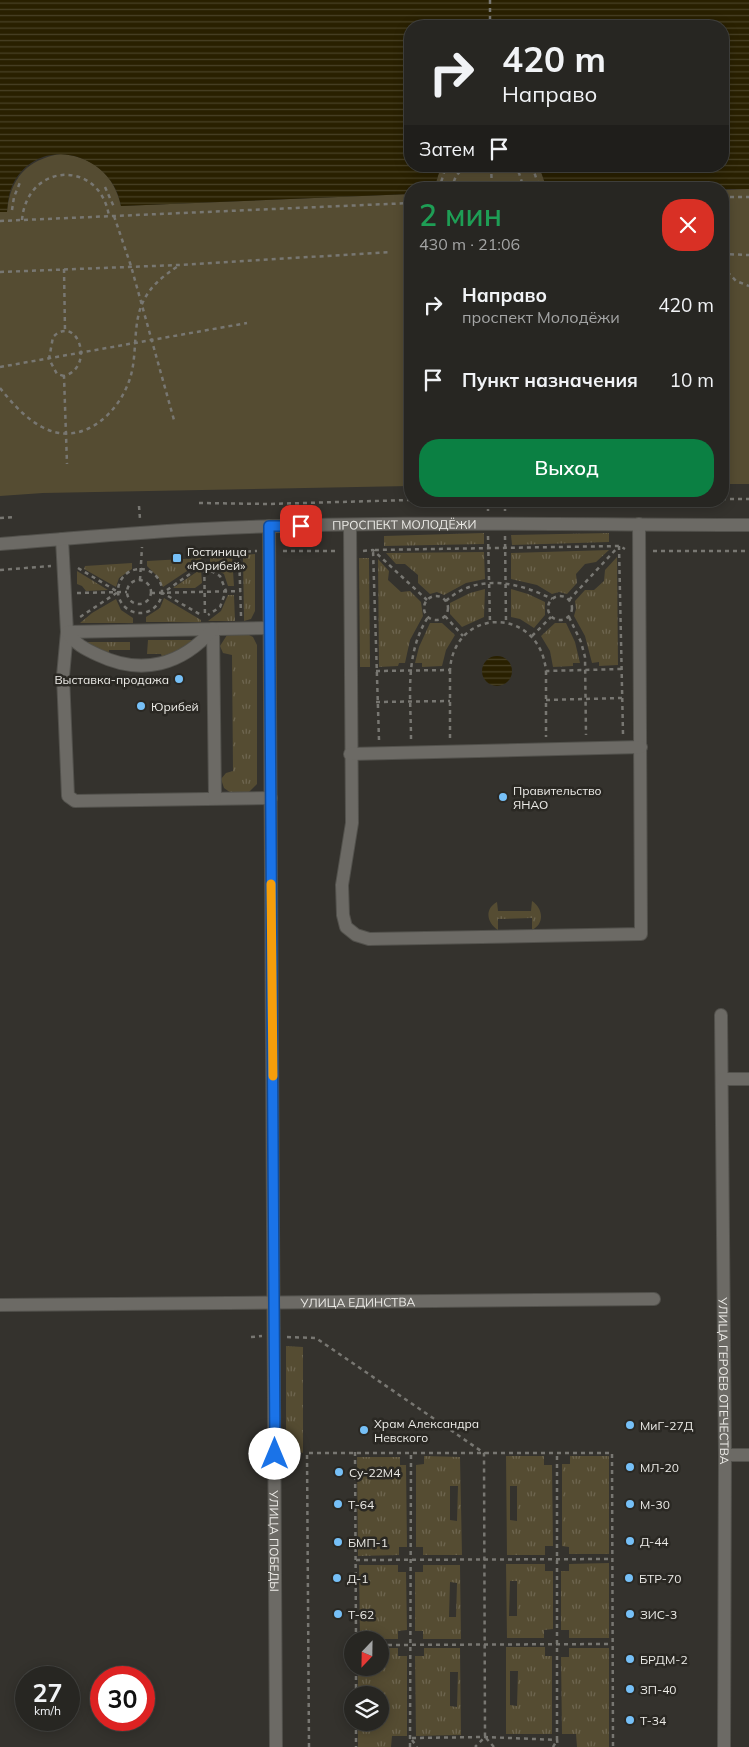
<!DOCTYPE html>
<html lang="ru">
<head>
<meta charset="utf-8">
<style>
	:root { --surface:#272622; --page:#33322f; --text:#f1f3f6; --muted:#a4a5a5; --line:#434340; --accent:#0b8043 }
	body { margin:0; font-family:Mulish,sans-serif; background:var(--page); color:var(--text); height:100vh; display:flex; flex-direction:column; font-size:19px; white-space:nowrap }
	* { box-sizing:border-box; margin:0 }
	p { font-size:16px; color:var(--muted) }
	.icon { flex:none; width:28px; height:28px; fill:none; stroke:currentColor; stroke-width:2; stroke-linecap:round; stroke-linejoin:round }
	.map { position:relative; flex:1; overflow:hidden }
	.side { position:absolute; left:404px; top:182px; width:325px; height:325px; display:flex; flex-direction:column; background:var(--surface); border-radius:20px; box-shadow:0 2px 12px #0003,0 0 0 1px var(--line) }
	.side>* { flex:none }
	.hud { position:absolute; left:404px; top:20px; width:325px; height:152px; border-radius:20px; box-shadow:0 2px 12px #0003,0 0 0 1px var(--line); background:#272622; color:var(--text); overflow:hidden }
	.needle { width:32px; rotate:202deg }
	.buttons { position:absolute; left:344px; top:1631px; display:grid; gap:10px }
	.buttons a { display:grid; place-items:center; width:45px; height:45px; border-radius:50%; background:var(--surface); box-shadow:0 2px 12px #0003,0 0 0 1px var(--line); font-size:25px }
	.speed { position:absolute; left:15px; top:1666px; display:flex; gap:10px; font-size:25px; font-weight:700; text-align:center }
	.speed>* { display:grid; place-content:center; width:65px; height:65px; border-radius:50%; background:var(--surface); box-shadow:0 2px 12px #0003,0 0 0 1px var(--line); line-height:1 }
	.speed small { font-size:12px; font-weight:400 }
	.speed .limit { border:8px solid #d22; background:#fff; color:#111 }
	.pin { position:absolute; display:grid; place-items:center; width:42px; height:42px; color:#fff; margin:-21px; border-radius:10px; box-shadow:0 2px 8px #0006 }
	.me { position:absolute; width:55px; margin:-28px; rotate:0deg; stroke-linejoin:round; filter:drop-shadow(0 0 4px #0008) }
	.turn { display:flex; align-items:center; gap:18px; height:105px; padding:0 15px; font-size:22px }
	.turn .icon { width:65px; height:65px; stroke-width:2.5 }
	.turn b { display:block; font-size:35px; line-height:42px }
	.then { display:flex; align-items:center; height:48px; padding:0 15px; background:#0003; gap:10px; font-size:19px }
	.round { display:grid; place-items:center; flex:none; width:52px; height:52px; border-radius:20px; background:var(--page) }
	.head { display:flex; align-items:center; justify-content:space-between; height:85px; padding:0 15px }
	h1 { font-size:30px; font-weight:600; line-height:38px; color:#1e9e55 }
	.action { display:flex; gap:10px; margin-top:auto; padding:10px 15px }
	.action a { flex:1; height:58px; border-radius:20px; background:var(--accent); color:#fff; font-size:20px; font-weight:600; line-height:58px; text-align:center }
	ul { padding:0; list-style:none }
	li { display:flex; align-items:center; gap:15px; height:75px; padding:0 15px }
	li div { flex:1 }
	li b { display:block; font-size:19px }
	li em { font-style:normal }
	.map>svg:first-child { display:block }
</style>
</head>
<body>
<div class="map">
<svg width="749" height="1747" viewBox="0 0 749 1747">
	<defs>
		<pattern id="grass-tufts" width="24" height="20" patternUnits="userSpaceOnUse" patternTransform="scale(1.25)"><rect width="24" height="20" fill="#554c32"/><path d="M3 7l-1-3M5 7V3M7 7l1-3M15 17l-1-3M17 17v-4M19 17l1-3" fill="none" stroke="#6e6650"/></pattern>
		<pattern id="water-rules" width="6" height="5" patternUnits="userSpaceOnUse" patternTransform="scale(1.25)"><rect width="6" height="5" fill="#292000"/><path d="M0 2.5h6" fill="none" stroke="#484125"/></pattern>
	</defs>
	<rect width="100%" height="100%" fill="#34322d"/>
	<g fill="url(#grass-tufts)" fill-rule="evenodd">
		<polygon points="484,533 484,544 384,546 384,536"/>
		<polygon points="609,533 609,542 512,545 511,535"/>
		<polygon points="609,550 596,562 585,564 576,574 577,583 567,594 559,592 552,594 537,585 511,579 511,553"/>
		<polygon points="484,552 485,579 466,583 444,595 437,592 430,594 418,583 418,575 405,564 396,564 386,553"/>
		<polygon points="255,554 255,611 251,619 244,621 243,555"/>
		<polygon points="232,556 234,586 228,586 224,574 210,566 210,557"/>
		<polygon points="617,557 618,665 599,666 599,662 592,663 585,636 574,616 576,609 575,601 585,590 594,590 604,581 605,570"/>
		<polygon points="202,558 196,565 163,587 158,577 147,566 147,561"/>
		<polygon points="359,558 369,558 370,667 360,667"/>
		<polygon points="378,559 389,571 388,580 401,592 410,591 421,602 423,616 410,640 405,663 399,663 398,666 379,667"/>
		<polygon points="132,563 132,569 119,578 116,587 84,569 85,566"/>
		<polygon points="201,569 202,583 195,588 173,588"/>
		<polygon points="77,571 108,590 86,591 82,586 77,584"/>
		<polygon points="485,589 484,617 462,627 450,614 450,603 470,593"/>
		<polygon points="511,589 528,594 545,602 545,615 534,628 520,619 511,617"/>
		<polygon points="228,595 234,595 235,621 208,621 221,611"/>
		<polygon points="164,598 201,620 201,622 146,622 146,617 160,608"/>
		<polygon points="116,599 121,610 133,618 133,623 80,623 92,613"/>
		<polygon points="430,623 442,623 455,635 446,650 442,666 422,667 422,663 415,663 419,647"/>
		<polygon points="555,623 566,623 575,642 580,663 573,663 573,666 553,667 550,651 541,636"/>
		<polygon points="245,633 253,637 257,645 257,784 248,793 231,793 224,788 221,779 226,773 233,771 232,655 223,653 220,646 227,635"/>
		<polygon points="148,640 197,640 177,652 162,657 161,654 147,654"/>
		<polygon points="83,642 130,642 130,650 109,650 109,656"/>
		<path d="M532,901c11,7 13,23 0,29v-12l-34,1v11c-11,-7 -14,-21 -1,-28l1,9h33z"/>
		<polygon points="286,1346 303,1347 303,1453 292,1449 286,1438"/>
		<path d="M424,1456l36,1 2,98h-39v-8h-7v-82l8,-1zM450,1486h8l-1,35 -7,-1z"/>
		<path d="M506,1456h38v9h8l1,81h-8v9h-38zM510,1486h7v35l-7,-1z"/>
		<polygon points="570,1456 609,1456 609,1554 569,1554 569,1547 562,1546 562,1464 570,1464"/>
		<polygon points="357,1457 400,1457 400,1465 406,1465 407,1547 399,1547 399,1555 358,1556"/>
		<polygon points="609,1563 609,1638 569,1638 569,1630 561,1630 561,1571 569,1571 569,1564"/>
		<path d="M506,1564h39v7h8v58l-9,1v8h-37zM510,1581h7v35h-8z"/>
		<polygon points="359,1565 398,1565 398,1572 406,1572 407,1630 398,1631 398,1639 360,1639"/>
		<path d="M423,1565h37l1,74h-38v-8h-8v-59h8zM450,1582l7,1 -1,34h-7z"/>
		<path d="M506,1647h39v9h7v78h-46zM510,1671h8l-1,35 -7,-1z"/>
		<polygon points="380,1648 398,1648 398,1656 407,1656 407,1736 392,1736 391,1747 358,1747 358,1723 380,1722 380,1695 358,1695 358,1668 380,1668"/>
		<path d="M424,1648h36l1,87 -45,1 -1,-80h9zM450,1672h8l-1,35 -7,-1z"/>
		<polygon points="569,1648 609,1648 609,1747 577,1747 576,1734 562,1734 561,1657 569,1657"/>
	</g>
	<g fill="#554c32">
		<path d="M61,154c33,3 53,21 60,52l289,-12v292l-367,7 -43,3v-284h7c3,-33 20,-53 54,-58z"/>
		<polygon points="441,166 539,166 547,189 434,189"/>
		<polygon points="749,189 749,484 723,484 723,190"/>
	</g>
	<g fill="url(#water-rules)">
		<path d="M0,0h749v189h-202l-8,-23h183v-140h-312v140h31l-7,23h-24v5l-289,12c-8,-51 -79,-74 -107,-24 -5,9 -6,19 -7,30h-7z"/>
		<circle cx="497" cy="671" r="15"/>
	</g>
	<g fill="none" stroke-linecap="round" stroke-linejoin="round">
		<g stroke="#52514c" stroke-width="14">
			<g id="minor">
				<polyline points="350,525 352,823 342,885 343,915 346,927 356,935 369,939 641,934 639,524"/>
				<path id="s1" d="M269,526l7,1221"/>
				<polyline points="62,539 67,632 63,676 68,796 75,801 271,798"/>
				<path id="s2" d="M0,544c68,-5 136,-12 204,-15 181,-9 363,-4 545,-4"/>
				<polyline points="213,629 215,798"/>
				<polyline points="67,632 269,628"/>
				<path d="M67,632c8,12 18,17 31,23 44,21 84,10 115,-26"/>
				<polyline points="350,754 641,747"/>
				<path id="s3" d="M721,1015l4,440 -1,292"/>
				<polyline points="722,1079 749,1079"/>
				<path id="s4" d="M0,1305l654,-6"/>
				<polyline points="725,1455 749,1455"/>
			</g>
		</g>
		<g stroke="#787772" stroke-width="2.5" stroke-dasharray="4 4" stroke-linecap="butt">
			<polyline points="490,0 490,26"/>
			<polyline points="491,166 492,189"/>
			<polyline points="513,166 519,173 524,189"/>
			<polyline points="532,166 540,189"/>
			<polyline points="105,187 114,207"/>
			<polyline points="439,189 446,166"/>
			<polyline points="451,189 456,176 465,166"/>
			<polyline points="722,197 749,197"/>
			<polyline points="12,210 14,197 21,180"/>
			<polyline points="114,216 131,266 174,420"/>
			<path d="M22,220c5,-58 78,-61 87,-4"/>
			<polyline points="0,221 410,203"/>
			<polyline points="722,254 749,255"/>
			<polyline points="722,266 736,281 749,286"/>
			<polyline points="64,269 65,331"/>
			<polyline points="0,272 179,265 391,252"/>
			<polyline points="0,367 247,323"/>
			<path d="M64,376l-7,-2 -8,-15 4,-22c24,-24 43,30 11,39l3,88"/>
			<path d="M0,388c12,15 25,30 42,39 40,22 79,-15 89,-52 6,-22 2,-50 11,-71 8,-18 20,-27 36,-38"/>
			<polyline points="722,499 749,499"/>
			<polyline points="488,501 488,511"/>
			<polyline points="505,501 505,511"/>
			<polyline points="199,503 268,504 410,500"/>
			<polyline points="139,506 140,519"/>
			<polyline points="0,518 14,517"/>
			<polyline points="488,536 490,622"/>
			<polyline points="505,536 506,622"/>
			<polyline points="619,546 623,734"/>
			<polyline points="283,551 337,551"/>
			<polyline points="363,551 373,550 427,600"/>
			<polyline points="653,551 749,551"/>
			<polyline points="204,553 205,617"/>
			<polyline points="204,567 220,576 226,591 220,607 208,615"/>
			<polyline points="78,568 118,592 80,617"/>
			<circle cx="140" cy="591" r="22"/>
			<polyline points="0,570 51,566"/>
			<polyline points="140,580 142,547"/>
			<circle cx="139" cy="592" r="12"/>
			<polyline points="167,590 204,564"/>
			<polyline points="161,592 201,615"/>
			<polyline points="77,593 127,592"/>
			<polyline points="151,593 241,591"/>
			<circle cx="560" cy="608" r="12"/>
			<circle cx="436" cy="608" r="12"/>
			<polyline points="569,600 618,547"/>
			<path d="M446,601c30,-28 73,-19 106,-2"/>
			<polyline points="241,616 239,552 257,551"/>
			<polyline points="445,616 463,636"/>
			<polyline points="569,617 581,642 585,657 586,735"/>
			<polyline points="532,636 551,617"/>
			<polyline points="450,670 450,739"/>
			<path d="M376,671l74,-1c4,-64 90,-64 96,1l76,-2"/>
			<polyline points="546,671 546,737"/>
			<polyline points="546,700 622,698"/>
			<polyline points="376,702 450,701"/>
			<path d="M411,739c0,-42 -7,-84 17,-122"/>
			<polyline points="379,740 373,550 619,546 625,549"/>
			<polyline points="251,1337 262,1336"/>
			<polyline points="287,1337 316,1338 484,1453 485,1737 475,1747"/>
			<polyline points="355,1452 356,1640"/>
			<polyline points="356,1560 612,1559"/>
			<polyline points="380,1645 612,1644"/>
			<polyline points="356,1668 356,1695"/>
			<polyline points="356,1722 356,1747"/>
			<polyline points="412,1738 485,1737 557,1740 558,1747"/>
			<polyline points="486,1738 494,1747"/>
			<polyline points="412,1740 417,1747"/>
			<polyline points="309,1747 307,1453 612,1453 613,1747"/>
			<polyline points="410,1747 411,1453"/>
			<polyline points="553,1747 557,1740 557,1453"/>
		</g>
		<use href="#minor" stroke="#6c6a65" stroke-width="12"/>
	</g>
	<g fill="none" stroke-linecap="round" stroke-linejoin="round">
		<g stroke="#114b97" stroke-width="12">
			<polyline id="route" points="275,1454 269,526 301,526"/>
		</g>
		<use href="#route" stroke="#1a73e8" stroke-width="9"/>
		<polyline stroke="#f59e0b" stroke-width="9" points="271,884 273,1076"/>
	</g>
	<g fill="#76c0f7" stroke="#2a2823" stroke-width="2">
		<rect x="172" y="553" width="10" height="10" rx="2.5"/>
		<circle cx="179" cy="679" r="5"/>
		<circle cx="141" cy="706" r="5"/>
		<circle cx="503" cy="797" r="5"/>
		<circle cx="630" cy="1425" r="5"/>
		<circle cx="364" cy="1430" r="5"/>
		<circle cx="630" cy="1467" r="5"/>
		<circle cx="339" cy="1472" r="5"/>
		<circle cx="338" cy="1504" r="5"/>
		<circle cx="630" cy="1504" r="5"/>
		<circle cx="630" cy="1541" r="5"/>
		<circle cx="338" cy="1542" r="5"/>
		<circle cx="337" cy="1578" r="5"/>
		<circle cx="629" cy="1578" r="5"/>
		<circle cx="338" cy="1614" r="5"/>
		<circle cx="630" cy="1614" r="5"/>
		<circle cx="630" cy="1659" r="5"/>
		<circle cx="630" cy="1689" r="5"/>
		<circle cx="630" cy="1720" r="5"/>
	</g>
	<g text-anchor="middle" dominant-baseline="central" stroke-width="5" stroke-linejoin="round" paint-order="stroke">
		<g font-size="12" fill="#edece8" stroke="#2a2823">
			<text stroke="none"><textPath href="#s2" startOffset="405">ПРОСПЕКТ МОЛОДЁЖИ</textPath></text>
			<text stroke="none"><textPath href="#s4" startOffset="358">УЛИЦА ЕДИНСТВА</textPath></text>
			<text stroke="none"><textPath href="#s3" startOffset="366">УЛИЦА ГЕРОЕВ ОТЕЧЕСТВА</textPath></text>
			<text stroke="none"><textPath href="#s1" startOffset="1015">УЛИЦА ПОБЕДЫ</textPath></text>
		</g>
		<g font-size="12" fill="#edece8" stroke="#2a2823" text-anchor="start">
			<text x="187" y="551">Гостиница<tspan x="187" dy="14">«Юрибей»</tspan></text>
			<text x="169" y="679" text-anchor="end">Выставка-продажа</text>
			<text x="151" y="706">Юрибей</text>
			<text x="513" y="790">Правительство<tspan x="513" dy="14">ЯНАО</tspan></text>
			<text x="374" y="1423">Храм Александра<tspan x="374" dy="14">Невского</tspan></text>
			<text x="640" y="1425">МиГ-27Д</text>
			<text x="640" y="1467">МЛ-20</text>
			<text x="349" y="1472">Су-22М4</text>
			<text x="348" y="1504">Т-64</text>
			<text x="640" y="1504">М-30</text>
			<text x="640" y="1541">Д-44</text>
			<text x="348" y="1542">БМП-1</text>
			<text x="347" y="1578">Д-1</text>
			<text x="639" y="1578">БТР-70</text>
			<text x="348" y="1614">Т-62</text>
			<text x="640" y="1614">ЗИС-3</text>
			<text x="640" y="1659">БРДМ-2</text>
			<text x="640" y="1689">ЗП-40</text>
			<text x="640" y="1720">Т-34</text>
		</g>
	</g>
</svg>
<div class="buttons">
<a><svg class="needle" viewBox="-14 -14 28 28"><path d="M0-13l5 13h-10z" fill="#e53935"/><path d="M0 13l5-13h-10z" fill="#a4a5a5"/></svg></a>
<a><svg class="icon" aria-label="layers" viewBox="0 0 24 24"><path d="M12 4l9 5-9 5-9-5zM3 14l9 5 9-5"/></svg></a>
</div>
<div class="speed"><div>27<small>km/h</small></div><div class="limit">30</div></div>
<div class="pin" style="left:301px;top:526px;background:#d93025"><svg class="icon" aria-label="arrive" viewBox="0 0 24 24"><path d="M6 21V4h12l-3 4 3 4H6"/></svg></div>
<svg class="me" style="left:275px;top:1454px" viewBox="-20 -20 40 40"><circle r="19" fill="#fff"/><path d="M0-13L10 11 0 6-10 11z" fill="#1a73e8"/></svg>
<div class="hud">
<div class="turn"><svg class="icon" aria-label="right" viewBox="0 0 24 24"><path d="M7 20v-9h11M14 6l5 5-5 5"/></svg><div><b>420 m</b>Направо</div></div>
<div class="then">Затем<svg class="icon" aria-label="arrive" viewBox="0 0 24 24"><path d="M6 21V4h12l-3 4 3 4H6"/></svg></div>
</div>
<section class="side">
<div class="head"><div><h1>2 мин</h1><p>430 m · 21:06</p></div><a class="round" style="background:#d93025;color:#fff"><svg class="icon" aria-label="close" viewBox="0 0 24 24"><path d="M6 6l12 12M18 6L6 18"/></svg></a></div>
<ul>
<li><svg class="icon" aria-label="right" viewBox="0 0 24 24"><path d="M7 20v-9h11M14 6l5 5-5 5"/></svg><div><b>Направо</b><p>проспект Молодёжи</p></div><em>420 m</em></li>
<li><svg class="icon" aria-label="arrive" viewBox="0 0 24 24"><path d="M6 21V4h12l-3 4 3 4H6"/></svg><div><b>Пункт назначения</b></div><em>10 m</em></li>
</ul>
<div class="action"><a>Выход</a></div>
</section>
</div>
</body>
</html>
